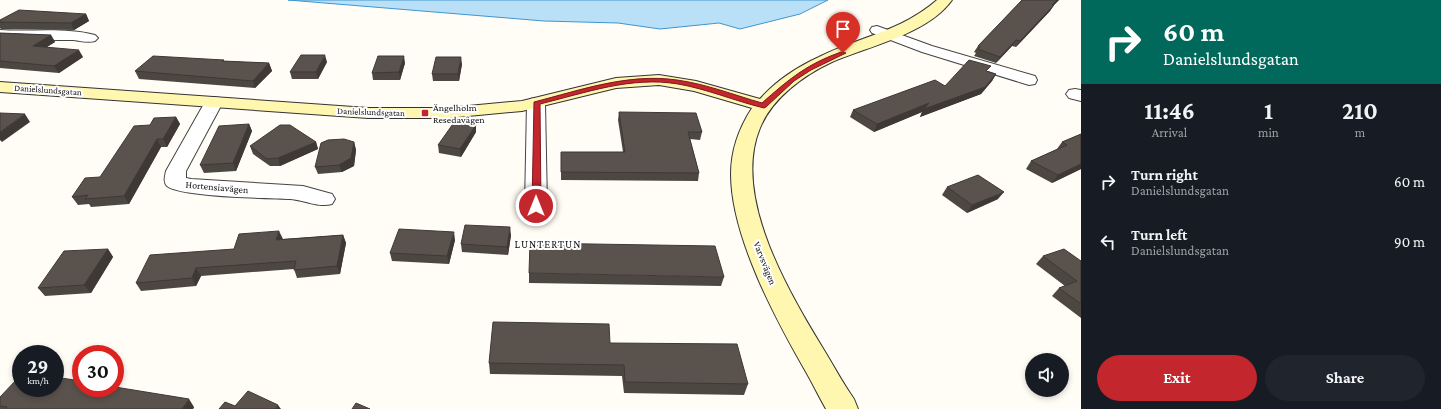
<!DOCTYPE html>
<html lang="en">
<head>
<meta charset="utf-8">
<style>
	:root { --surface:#171b24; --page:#20242c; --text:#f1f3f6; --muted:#9ea1a6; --accent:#c4262e }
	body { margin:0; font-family:"Crimson Pro",serif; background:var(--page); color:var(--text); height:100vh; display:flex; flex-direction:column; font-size:15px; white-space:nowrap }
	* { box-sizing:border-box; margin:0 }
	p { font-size:13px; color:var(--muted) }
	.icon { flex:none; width:22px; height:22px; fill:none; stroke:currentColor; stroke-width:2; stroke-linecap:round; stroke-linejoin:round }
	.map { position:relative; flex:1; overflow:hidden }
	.drawer { display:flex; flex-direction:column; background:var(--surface); width:360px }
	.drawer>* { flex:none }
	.banner { background:#00695c; color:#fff; overflow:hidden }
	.controls { position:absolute; left:1025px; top:353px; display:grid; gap:8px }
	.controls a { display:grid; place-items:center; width:44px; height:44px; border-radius:50%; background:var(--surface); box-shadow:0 2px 6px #0003; font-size:20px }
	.speed { position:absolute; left:12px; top:345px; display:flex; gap:8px; font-size:20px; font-weight:700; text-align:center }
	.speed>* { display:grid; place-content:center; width:52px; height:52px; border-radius:50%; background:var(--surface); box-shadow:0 2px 6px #0003; line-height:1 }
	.speed small { font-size:10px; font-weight:400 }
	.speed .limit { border:6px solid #d22; background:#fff; color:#111 }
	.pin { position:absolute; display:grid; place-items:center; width:34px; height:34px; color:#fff; margin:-41px -17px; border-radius:50% 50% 50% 0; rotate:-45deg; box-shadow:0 0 4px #0007 }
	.pin .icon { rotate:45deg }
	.me { position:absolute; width:44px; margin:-22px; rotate:0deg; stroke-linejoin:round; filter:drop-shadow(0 0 3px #0008) }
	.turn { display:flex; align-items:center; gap:14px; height:84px; padding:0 16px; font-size:18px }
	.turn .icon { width:52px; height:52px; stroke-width:2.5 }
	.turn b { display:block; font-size:28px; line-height:34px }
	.eta { display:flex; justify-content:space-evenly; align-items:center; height:68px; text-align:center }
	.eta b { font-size:24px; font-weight:700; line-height:28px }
	.action { display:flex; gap:8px; margin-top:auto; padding:8px 16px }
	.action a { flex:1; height:46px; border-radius:24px; background:var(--accent); color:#fff; font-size:16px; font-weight:700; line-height:46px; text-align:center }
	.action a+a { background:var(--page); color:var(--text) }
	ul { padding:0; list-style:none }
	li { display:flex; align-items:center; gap:12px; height:60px; padding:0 16px }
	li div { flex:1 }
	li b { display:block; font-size:15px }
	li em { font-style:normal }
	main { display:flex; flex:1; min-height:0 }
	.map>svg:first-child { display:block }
</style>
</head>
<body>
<main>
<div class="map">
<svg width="1081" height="409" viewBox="0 0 1081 409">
	<rect width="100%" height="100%" fill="#fffdf5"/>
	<polygon fill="#b9e0f7" stroke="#3f96cf" points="288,0 828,0 800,14 740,29 719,23 660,29 618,23 544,21"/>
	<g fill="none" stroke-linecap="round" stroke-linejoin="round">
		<g stroke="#444" stroke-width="2">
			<g id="street">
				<polygon points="877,26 932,46 1035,76 1037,80 1035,84 1029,85 922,52 872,33 870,30 872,27"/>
				<path d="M0,30c31,2 65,-3 95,5l3,3 -3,3c-7,2 -14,0 -22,-1 -24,0 -48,1 -73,-2z"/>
				<polygon points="1075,89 1081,90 1081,101 1069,98 1066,94 1069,90"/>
				<path d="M214,97l6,1 3,4 -37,69v7l5,1 112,7 29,8 3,5 -3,5c-13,4 -28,-4 -42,-5 -22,-1 -110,-2 -123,-13 -4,-4 -2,-10 -1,-15l39,-69 3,-4z"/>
				<polygon points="536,98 542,99 545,103 547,206 544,211 536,213 528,211 525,206 527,103 530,99"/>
			</g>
		</g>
		<g stroke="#333" stroke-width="2">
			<path id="secondary" d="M937,0h15c-24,34 -83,46 -120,62 -28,13 -60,36 -72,66 -29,70 31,168 67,227 9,15 17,30 27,44l4,10h-32c-7,-12 -13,-25 -20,-37 -31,-54 -75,-136 -75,-198 0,-24 8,-46 21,-66l-58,-17 -35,-6 -43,3 -94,23 -75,7h-79l-368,-26v-10l368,26h79l75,-7 94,-23 43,-3 37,6 64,18c16,-18 37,-32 59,-42 42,-21 81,-25 118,-57z"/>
		</g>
		<use href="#street" fill="#fff" fill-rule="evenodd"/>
		<use href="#secondary" fill="#fff6b0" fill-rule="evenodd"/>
	</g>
	<g fill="#4d4742">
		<polygon points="1022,0 1059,0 1054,5 1050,11 1016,47 1012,46 996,63 974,56 976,53 974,52 978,46"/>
		<polygon points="86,14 89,21 74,30 1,29 0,28 0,20"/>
		<polygon points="0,33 51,35 55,42 47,47 83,57 59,73 0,68"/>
		<polygon points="224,61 269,63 272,71 255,88 139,79 135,71"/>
		<polygon points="327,62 318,79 292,79 290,72"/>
		<polygon points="405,63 400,80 373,80 372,73"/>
		<polygon points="462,64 459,81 433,81 432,74"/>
		<polygon points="988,71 996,74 992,81 981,94 920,117 922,112 874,132 850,117 853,110 945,86"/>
		<polygon points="619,112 702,132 700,140 690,139 699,173 698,181 561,180 561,152 623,152 618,120"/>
		<polygon points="176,117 180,124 167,147 161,147 129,204 91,207 89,204 78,205 72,197 100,177 150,125"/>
		<polygon points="249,124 252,131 236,171 204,173 200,165"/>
		<polygon points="476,125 476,132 461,157 439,153 438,145"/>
		<polygon points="1081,134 1081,169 1052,183 1026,169 1031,161 1057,149 1062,142"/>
		<polygon points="316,142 318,149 280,166 270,166 253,154 250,146"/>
		<polygon points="354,142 356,150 354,166 342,172 318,174 315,167"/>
		<polygon points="947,187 998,199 967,213 942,195"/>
		<polygon points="343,235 346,243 340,274 297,278 294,269 201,276 196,286 141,291 136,283 234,249 283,239"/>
		<polygon points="511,235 508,255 462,252 461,244"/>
		<polygon points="455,240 449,264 392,261 390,253"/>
		<polygon points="108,249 113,257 91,293 45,296 38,288"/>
		<polygon points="1043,256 1081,261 1081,318 1052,296 1059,288 1065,286 1036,264"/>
		<polygon points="529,273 724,277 721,286 529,283"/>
		<polygon points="610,343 748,384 744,395 624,393 622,376 490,374 489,363"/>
		<polygon points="0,397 194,407 193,409 0,409"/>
	</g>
	<g fill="#3f3936">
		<polygon points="1057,0 1059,0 1051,8 1054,5 1050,11 1016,47 1020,41"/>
		<polygon points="86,14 89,21 74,30 71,23"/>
		<polygon points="51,35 55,42 37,53 33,46"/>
		<polygon points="1016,40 1012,46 996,63 1000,57"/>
		<polygon points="79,50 83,57 59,73 54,66"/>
		<polygon points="325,55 327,62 318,79 316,72"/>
		<polygon points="404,56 405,63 400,80 399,72"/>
		<polygon points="461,57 462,64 459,81 458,74"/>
		<polygon points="269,63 272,71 255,88 253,81"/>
		<polygon points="996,74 992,81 981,94 920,117 922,112 874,132 877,124"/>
		<polygon points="25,114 30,122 2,142 0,140 0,132"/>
		<polygon points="176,117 180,124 167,147 163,139"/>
		<polygon points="249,124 252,131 236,171 233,163"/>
		<polygon points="476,125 476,132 461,157 460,149"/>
		<polygon points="157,139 161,147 129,204 124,196"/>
		<polygon points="316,142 318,149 280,166 278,158"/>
		<polygon points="354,142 356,150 354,166 342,172 339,165"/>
		<polygon points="1081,164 1081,169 1052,183 1058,175"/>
		<polygon points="1004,192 998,199 967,213 972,205"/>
		<polygon points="510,227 511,235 508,255 507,247"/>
		<polygon points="279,231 283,239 280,248 276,240"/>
		<polygon points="454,232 455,240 449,264 447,256"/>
		<polygon points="343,235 346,243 340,274 337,266"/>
		<polygon points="108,249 113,257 91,293 84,285"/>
		<polygon points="196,268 201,276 196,286 192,278"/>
		<polygon points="189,399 194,407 193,409 182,409"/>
		<polygon points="278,405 281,409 275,409"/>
	</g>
	<g fill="#5a524d" stroke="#3f3936">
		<polygon points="1022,0 1057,0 1052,5 1054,5 1020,41 1016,40 1000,57 978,49 980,47 978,46"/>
		<polygon points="19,10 86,14 71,23 0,22 0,20"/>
		<polygon points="0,33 51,35 33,46 79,50 54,66 0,61"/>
		<polygon points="301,55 325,55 316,72 290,72"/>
		<polygon points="153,56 224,60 222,61 269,63 253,81 135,71"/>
		<polygon points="378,56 404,56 399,72 372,73"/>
		<polygon points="436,57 461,57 458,74 432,74"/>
		<polygon points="969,60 991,66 986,71 996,74 985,87 924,109 929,103 877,124 853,110 935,80 945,86"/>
		<polygon points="619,112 696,113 702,132 688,132 699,173 561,172 561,152 625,152"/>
		<polygon points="0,113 25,114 0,132"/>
		<polygon points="176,117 163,139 157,139 124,196 85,199 88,195 72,197 85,178 100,177 134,126 150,125 154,118"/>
		<polygon points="455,121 476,125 460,149 438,145"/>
		<polygon points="249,124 233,163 200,165 219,126"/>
		<polygon points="280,125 290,125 316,142 278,158 267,159 250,146"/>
		<polygon points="1081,134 1081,164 1058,175 1031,161 1067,145 1062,142"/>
		<polygon points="344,139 354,142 351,158 339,165 315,167 321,143 328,140"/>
		<polygon points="978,175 1004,192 972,205 947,187"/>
		<polygon points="465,225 510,227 507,247 461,244"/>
		<polygon points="399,229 454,232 447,256 390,253"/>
		<polygon points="279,231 276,240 343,235 337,266 294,270 296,261 196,268 192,278 136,283 150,255 234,249 239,234"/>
		<polygon points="530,243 715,246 724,277 529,273"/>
		<polygon points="108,249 84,285 38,288 64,251"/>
		<polygon points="1064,249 1081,261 1081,304 1059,288 1077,281 1043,256"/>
		<polygon points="493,322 609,324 610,343 737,344 748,384 625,382 624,365 489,363"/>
		<polygon points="55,377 81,381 81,388 115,388 115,387 189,399 182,409 6,409 7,407 0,406 0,397 18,378 21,378 21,388 55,388"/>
		<polygon points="248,391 278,405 275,409 219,409 225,402 235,406"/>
		<polygon points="356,403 370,409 352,409"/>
	</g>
	<path fill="#c4262e" stroke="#7f191e" d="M841,52l5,1 -35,17 -17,11 -28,26 -2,1c-29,-7 -57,-19 -86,-24 -47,-8 -93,9 -138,20l1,102 -5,3 -4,-3 2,-104c47,-12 94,-29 143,-22 29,4 57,15 85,23 27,-24 45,-39 79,-51z"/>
	<rect fill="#c4262e" stroke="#fff" stroke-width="1.5" x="421" y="109" width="8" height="8" rx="2"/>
	<g text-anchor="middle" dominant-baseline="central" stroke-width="4" stroke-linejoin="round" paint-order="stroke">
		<g font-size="9" fill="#111" stroke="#fff">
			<text transform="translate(48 90) rotate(4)">Danielslundsgatan</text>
			<text transform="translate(371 112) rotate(2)">Danielslundsgatan</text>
		</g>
		<g font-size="10" fill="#111" stroke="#fff" text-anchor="start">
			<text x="433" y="107">Ängelholm<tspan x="433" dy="12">Resedavägen</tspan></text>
		</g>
		<g font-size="10" fill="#111" stroke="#fff">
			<text transform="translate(217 187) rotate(5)">Hortensiavägen</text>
			<text transform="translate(765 263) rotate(68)">Varvsvägen</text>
		</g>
		<g font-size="11" letter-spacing="1" fill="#111" stroke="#fff">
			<text x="548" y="244">LUNTERTUN</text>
		</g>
	</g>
</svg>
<div class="controls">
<a><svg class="icon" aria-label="sound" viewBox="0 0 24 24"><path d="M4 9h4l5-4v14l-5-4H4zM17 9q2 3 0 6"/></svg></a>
</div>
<div class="speed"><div>29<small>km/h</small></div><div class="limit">30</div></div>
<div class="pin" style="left:843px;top:53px;background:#d93025"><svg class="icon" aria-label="arrive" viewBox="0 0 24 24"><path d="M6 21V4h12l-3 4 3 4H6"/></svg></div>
<svg class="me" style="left:536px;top:206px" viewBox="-20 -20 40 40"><circle r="17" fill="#c4262e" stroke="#fff" stroke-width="3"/><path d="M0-11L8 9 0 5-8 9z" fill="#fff"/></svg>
</div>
<section class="drawer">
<div class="banner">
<div class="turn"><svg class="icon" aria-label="right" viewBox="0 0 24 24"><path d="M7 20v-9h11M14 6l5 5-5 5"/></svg><div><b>60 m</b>Danielslundsgatan</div></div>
</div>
<div class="eta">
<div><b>11:46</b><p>Arrival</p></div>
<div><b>1</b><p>min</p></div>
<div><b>210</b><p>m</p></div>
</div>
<ul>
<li><svg class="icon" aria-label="right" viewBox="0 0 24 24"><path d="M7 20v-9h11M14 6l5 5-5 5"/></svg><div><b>Turn right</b><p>Danielslundsgatan</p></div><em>60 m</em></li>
<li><svg class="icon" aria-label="left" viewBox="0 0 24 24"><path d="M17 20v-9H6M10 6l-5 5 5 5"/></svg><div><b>Turn left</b><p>Danielslundsgatan</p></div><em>90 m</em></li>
</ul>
<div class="action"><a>Exit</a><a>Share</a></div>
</section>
</main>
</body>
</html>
